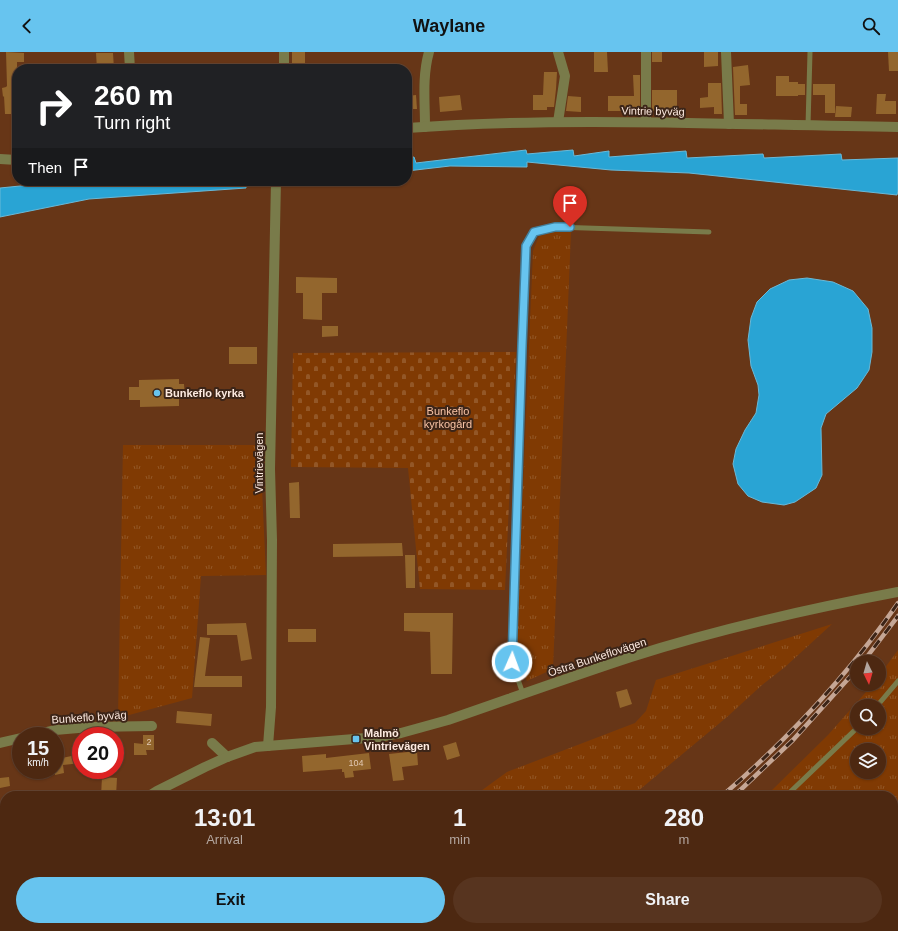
<!DOCTYPE html>
<html lang="en">
<head>
<meta charset="utf-8">
<style>
	:root { --surface:#4d2811; --page:#57341f; --text:#f1f3f6; --muted:#b3a69f; --line:#644431; --accent:#67c4ef }
	body { margin:0; font-family:Helvetica,sans-serif; background:var(--page); color:var(--text); height:100vh; display:flex; flex-direction:column; font-size:15px; white-space:nowrap }
	* { box-sizing:border-box; margin:0 }
	p { font-size:13px; color:var(--muted) }
	.icon { flex:none; width:22px; height:22px; fill:none; stroke:currentColor; stroke-width:2; stroke-linecap:round; stroke-linejoin:round }
	.map { position:relative; flex:1; overflow:hidden }
	.details { position:absolute; left:0px; top:739px; width:898px; height:140px; display:flex; flex-direction:column; background:var(--surface); border-radius:16px 16px 0 0; box-shadow:0 1px 3px #0004,0 0 0 1px var(--line) }
	.details>* { flex:none }
	.banner { position:absolute; left:12px; top:12px; width:400px; height:122px; border-radius:16px; box-shadow:0 1px 3px #0004,0 0 0 1px var(--line); background:#202124; color:#fff; overflow:hidden }
	.needle { width:26px; rotate:175deg }
	.tools { position:absolute; left:850px; top:603px; display:grid; gap:8px }
	.tools a { display:grid; place-items:center; width:36px; height:36px; border-radius:50%; background:var(--surface); box-shadow:0 1px 3px #0004,0 0 0 1px var(--line); font-size:20px }
	.speed { position:absolute; left:12px; top:675px; display:flex; gap:8px; font-size:20px; font-weight:700; text-align:center }
	.speed>* { display:grid; place-content:center; width:52px; height:52px; border-radius:50%; background:var(--surface); box-shadow:0 1px 3px #0004,0 0 0 1px var(--line); line-height:1 }
	.speed small { font-size:10px; font-weight:400 }
	.speed .limit { border:6px solid #d22; background:#fff; color:#111 }
	.pin { position:absolute; display:grid; place-items:center; width:34px; height:34px; color:#fff; margin:-41px -17px; border-radius:50% 50% 50% 0; rotate:-45deg; box-shadow:0 0 4px #0007 }
	.pin .icon { rotate:45deg }
	.me { position:absolute; width:44px; margin:-22px; rotate:2deg; stroke-linejoin:round; filter:drop-shadow(0 0 3px #0008) }
	.turn { display:flex; align-items:center; gap:14px; height:84px; padding:0 16px; font-size:18px }
	.turn .icon { width:52px; height:52px; stroke-width:2.5 }
	.turn b { display:block; font-size:28px; line-height:34px }
	.then { display:flex; align-items:center; height:38px; padding:0 16px; background:#0003; gap:8px; font-size:15px }
	.eta { display:flex; justify-content:space-evenly; align-items:center; height:68px; text-align:center }
	.eta b { font-size:24px; font-weight:800; line-height:28px }
	.button { display:flex; gap:8px; margin-top:auto; padding:8px 16px }
	.button a { flex:1; height:46px; border-radius:24px; background:var(--accent); color:#111; font-size:16px; font-weight:800; line-height:46px; text-align:center }
	.button a+a { background:var(--page); color:var(--text) }
	header { display:flex; justify-content:space-between; align-items:center; height:52px; padding:0 16px; background:var(--accent); color:#111; font-size:18px; font-weight:800 }
	.map>svg:first-child { display:block }
</style>
</head>
<body>
<header><svg class="icon" aria-label="back" viewBox="0 0 24 24"><path d="M15 5l-7 7 7 7"/></svg>Waylane<svg class="icon" aria-label="search" viewBox="0 0 24 24"><circle cx="10" cy="10" r="6"/><path d="M15 15l6 6"/></svg></header>
<div class="map">
<svg width="898" height="879" viewBox="0 0 898 879">
	<defs>
		<pattern id="grass-tufts" width="24" height="20" patternUnits="userSpaceOnUse"><rect width="24" height="20" fill="#803a03"/><path d="M3 7l-1-3M5 7V3M7 7l1-3M15 17l-1-3M17 17v-4M19 17l1-3" fill="none" stroke="#935727"/></pattern>
		<pattern id="cemetery-stones" width="16" height="16" patternUnits="userSpaceOnUse"><rect width="16" height="16" fill="#803a03"/><path d="M2 7V4a2 2 0 0 1 4 0v3zM10 15v-3a2 2 0 0 1 4 0v3z" fill="#935727"/></pattern>
	</defs>
	<rect width="100%" height="100%" fill="#673617"/>
	<g fill="url(#grass-tufts)" fill-rule="evenodd">
		<polygon points="553,180 571,180 553,617 527,629 516,603 533,199 539,184"/>
		<polygon points="123,393 260,393 266,523 201,524 192,646 118,666"/>
		<polygon points="832,572 785,615 762,633 727,665 632,744 474,744 507,720 635,671 646,659 656,628"/>
		<path d="M898,598v157l-5,7v-18h-127l62,-61 45,-51h6v-8zM857,654h22v22h-22zM857,698h22v22h-22z"/>
		<polygon points="898,788 898,833 893,834 893,795"/>
		<polygon points="155,874 336,874 349,878 359,874 439,874 424,879 145,879"/>
		<polygon points="757,874 817,874 813,879 753,879"/>
	</g>
	<polygon fill="url(#cemetery-stones)" points="516,300 505,538 420,537 408,416 291,415 293,301"/>
	<g fill="#29a4d4" stroke="#69b9d8">
		<polygon points="526,98 527,102 573,98 574,104 609,99 609,105 686,99 687,106 763,102 764,106 841,102 842,108 898,106 898,139 897,143 689,121 611,118 527,110 527,115 450,114 407,119 407,106 414,105 416,111"/>
		<polygon points="70,129 86,129 87,133 134,129 246,129 246,136 89,147 0,165 0,136"/>
		<polygon points="807,226 833,230 853,239 868,257 872,276 872,300 869,318 857,336 826,362 821,376 822,423 816,436 795,450 784,453 762,450 748,444 738,432 733,412 736,397 745,378 756,361 759,343 758,333 751,314 748,288 751,266 757,250 770,237 789,228"/>
	</g>
	<g fill="#93662d">
		<polygon points="6,0 24,1 24,10 17,10 17,62 5,62 4,44 3,45 2,36 6,35 7,34"/>
		<rect x="292" y="0" width="13" height="16"/>
		<polygon points="594,0 607,0 608,20 594,20"/>
		<rect x="652" y="0" width="10" height="10"/>
		<polygon points="704,0 718,0 718,14 704,15"/>
		<polygon points="888,0 898,0 898,19 889,19"/>
		<polygon points="96,1 113,1 114,17 97,17"/>
		<polygon points="748,13 750,33 740,34 740,52 747,52 747,63 735,63 733,15"/>
		<polygon points="544,20 557,20 556,37 554,55 547,55 547,58 533,58 533,43 543,43"/>
		<polygon points="633,23 640,23 640,59 608,59 608,44 634,44"/>
		<polygon points="776,24 789,24 789,30 798,30 798,32 805,32 805,43 798,43 798,44 776,44"/>
		<polygon points="708,31 721,31 722,62 714,62 714,55 700,56 700,46 708,45"/>
		<polygon points="813,32 835,32 835,61 825,61 825,43 813,43"/>
		<rect x="652" y="38" width="25" height="21"/>
		<polygon points="877,42 886,42 885,49 896,49 896,62 876,62"/>
		<polygon points="416,43 417,57 407,57 407,44"/>
		<polygon points="460,43 462,58 440,60 439,45"/>
		<polygon points="568,44 581,45 581,60 566,59"/>
		<polygon points="836,54 852,55 851,65 835,65"/>
		<polygon points="296,225 337,226 337,241 322,241 322,268 303,267 303,241 296,241"/>
		<polygon points="322,274 338,274 338,284 322,285"/>
		<rect x="229" y="295" width="28" height="17"/>
		<polygon points="179,327 179,332 184,332 185,346 179,347 179,354 140,355 140,348 129,348 129,335 139,335 139,328"/>
		<polygon points="299,430 300,466 290,466 289,431"/>
		<polygon points="402,491 403,504 333,505 333,492"/>
		<polygon points="405,503 415,503 415,536 406,536"/>
		<polygon points="404,561 453,561 452,622 431,622 430,580 404,579"/>
		<polygon points="246,571 252,607 241,609 237,583 207,583 207,572"/>
		<rect x="288" y="577" width="28" height="13"/>
		<polygon points="200,585 210,586 205,624 242,624 242,635 194,635"/>
		<polygon points="627,637 632,652 620,656 616,640"/>
		<polygon points="177,659 212,662 211,674 176,671"/>
		<polygon points="143,683 154,683 154,698 146,698 147,703 134,703 134,691 143,692"/>
		<polygon points="456,690 460,704 447,708 443,694"/>
		<polygon points="60,695 62,706 81,702 81,711 63,713 64,721 55,723 55,696"/>
		<polygon points="417,699 418,713 402,715 404,728 393,729 389,702"/>
		<polygon points="369,701 371,717 353,719 354,725 345,726 344,720 342,720 342,717 303,720 302,704 326,702 326,706"/>
		<polygon points="9,725 10,734 0,736 0,726"/>
		<polygon points="102,725 117,726 116,744 101,744"/>
	</g>
	<g fill="none" stroke-linecap="round" stroke-linejoin="round">
		<g stroke="#797b4a" stroke-width="5">
			<polyline points="808,74 810,0"/>
			<polyline points="523,642 512,610 521,294 526,194 534,179 555,175 709,180"/>
			<polyline points="877,654 898,629"/>
			<polyline points="786,744 857,676"/>
			<polyline points="664,879 680,874"/>
		</g>
		<g stroke="#797b4a" stroke-width="10">
			<polyline points="129,0 130,17"/>
			<polyline points="558,0 565,24 558,70"/>
			<polyline points="726,0 729,72"/>
			<polyline points="284,17 284,0"/>
			<polyline points="646,70 646,0"/>
			<path d="M425,75c0,-26 -3,-50 4,-75"/>
			<path d="M407,76c163,-12 327,-3 491,-1"/>
			<polyline points="0,107 17,108"/>
			<polyline points="29,684 55,678 90,675 152,674"/>
			<polyline points="0,691 21,686"/>
			<polyline points="212,691 227,705"/>
			<polyline points="268,694 271,655 272,488 270,417 276,129"/>
		</g>
		<g stroke="#797b4a" stroke-width="10">
			<path d="M149,744l8,-5 48,-24 22,-10 28,-10 124,-10 22,-4 47,-13c61,-21 122,-43 183,-63 87,-28 177,-48 267,-65"/>
			<polyline points="0,812 5,813"/>
		</g>
		<g stroke="#969947" stroke-width="10">
			<polyline points="893,780 898,773"/>
			<polyline points="826,879 829,874"/>
		</g>
		<g stroke="#c5a695" stroke-width="4.5">
			<g id="rail">
				<polyline points="863,610 898,564"/>
				<path d="M722,744c66,-57 126,-121 176,-193"/>
				<polyline points="734,744 793,688 857,617"/>
				<polyline points="893,780 898,779"/>
				<polyline points="893,844 898,842"/>
				<polyline points="498,879 513,874"/>
				<polyline points="518,879 527,874"/>
				<polyline points="534,879 543,874"/>
				<polyline points="757,879 776,874"/>
			</g>
		</g>
		<use href="#rail" stroke="#3c2518" stroke-width="3" stroke-dasharray="9" stroke-linecap="butt"/>
	</g>
	<g fill="none" stroke-linecap="round" stroke-linejoin="round">
		<g stroke="#437f9b" stroke-width="10">
			<polyline id="route" points="512,610 522,294 526,194 534,180 555,175 570,175"/>
		</g>
		<use href="#route" stroke="#67c4ef" stroke-width="7"/>
	</g>
	<g fill="#67c4ef" stroke="#3c2518" stroke-width="1.5">
		<circle cx="157" cy="341" r="4"/>
		<rect x="352" y="683" width="8" height="8" rx="2"/>
	</g>
	<g text-anchor="middle" dominant-baseline="central" stroke-width="4" stroke-linejoin="round" paint-order="stroke">
		<g font-size="9" fill="#e2c9b3">
			<text x="149" y="690">2</text>
			<text x="356" y="711">104</text>
		</g>
		<g font-size="11" fill="#fdeae0" stroke="#3c2518">
			<text transform="translate(653 59) rotate(1)">Vintrie byväg</text>
			<text transform="translate(259 411) rotate(-90)">Vintrievägen</text>
			<text transform="translate(597 605) rotate(-18)">Östra Bunkeflovägen</text>
			<text transform="translate(89 665) rotate(-4)">Bunkeflo byväg</text>
		</g>
		<g font-size="11" font-weight="bold" fill="#fdeae0" stroke="#3c2518" text-anchor="start">
			<text x="165" y="341">Bunkeflo kyrka</text>
			<text x="364" y="681">Malmö<tspan x="364" dy="13">Vintrievägen</tspan></text>
		</g>
		<g font-size="11" fill="#f9c3a5" stroke="#3c2518">
			<text x="448" y="359">Bunkeflo<tspan x="448" dy="13">kyrkogård</tspan></text>
		</g>
	</g>
</svg>
<div class="tools">
<a><svg class="needle" viewBox="-14 -14 28 28"><path d="M0-13l5 13h-10z" fill="#e53935"/><path d="M0 13l5-13h-10z" fill="#b3a69f"/></svg></a>
<a><svg class="icon" aria-label="search" viewBox="0 0 24 24"><circle cx="10" cy="10" r="6"/><path d="M15 15l6 6"/></svg></a>
<a><svg class="icon" aria-label="layers" viewBox="0 0 24 24"><path d="M12 4l9 5-9 5-9-5zM3 14l9 5 9-5"/></svg></a>
</div>
<div class="speed"><div>15<small>km/h</small></div><div class="limit">20</div></div>
<div class="pin" style="left:570px;top:175px;background:#d93025"><svg class="icon" aria-label="arrive" viewBox="0 0 24 24"><path d="M6 21V4h12l-3 4 3 4H6"/></svg></div>
<svg class="me" style="left:512px;top:610px" viewBox="-20 -20 40 40"><circle r="17" fill="#67c4ef" stroke="#fff" stroke-width="3"/><path d="M0-11L8 9 0 5-8 9z" fill="#fff"/></svg>
<div class="banner">
<div class="turn"><svg class="icon" aria-label="right" viewBox="0 0 24 24"><path d="M7 20v-9h11M14 6l5 5-5 5"/></svg><div><b>260 m</b>Turn right</div></div>
<div class="then">Then<svg class="icon" aria-label="arrive" viewBox="0 0 24 24"><path d="M6 21V4h12l-3 4 3 4H6"/></svg></div>
</div>
<section class="details">
<div class="eta">
<div><b>13:01</b><p>Arrival</p></div>
<div><b>1</b><p>min</p></div>
<div><b>280</b><p>m</p></div>
</div>
<div class="button"><a>Exit</a><a>Share</a></div>
</section>
</div>
</body>
</html>
